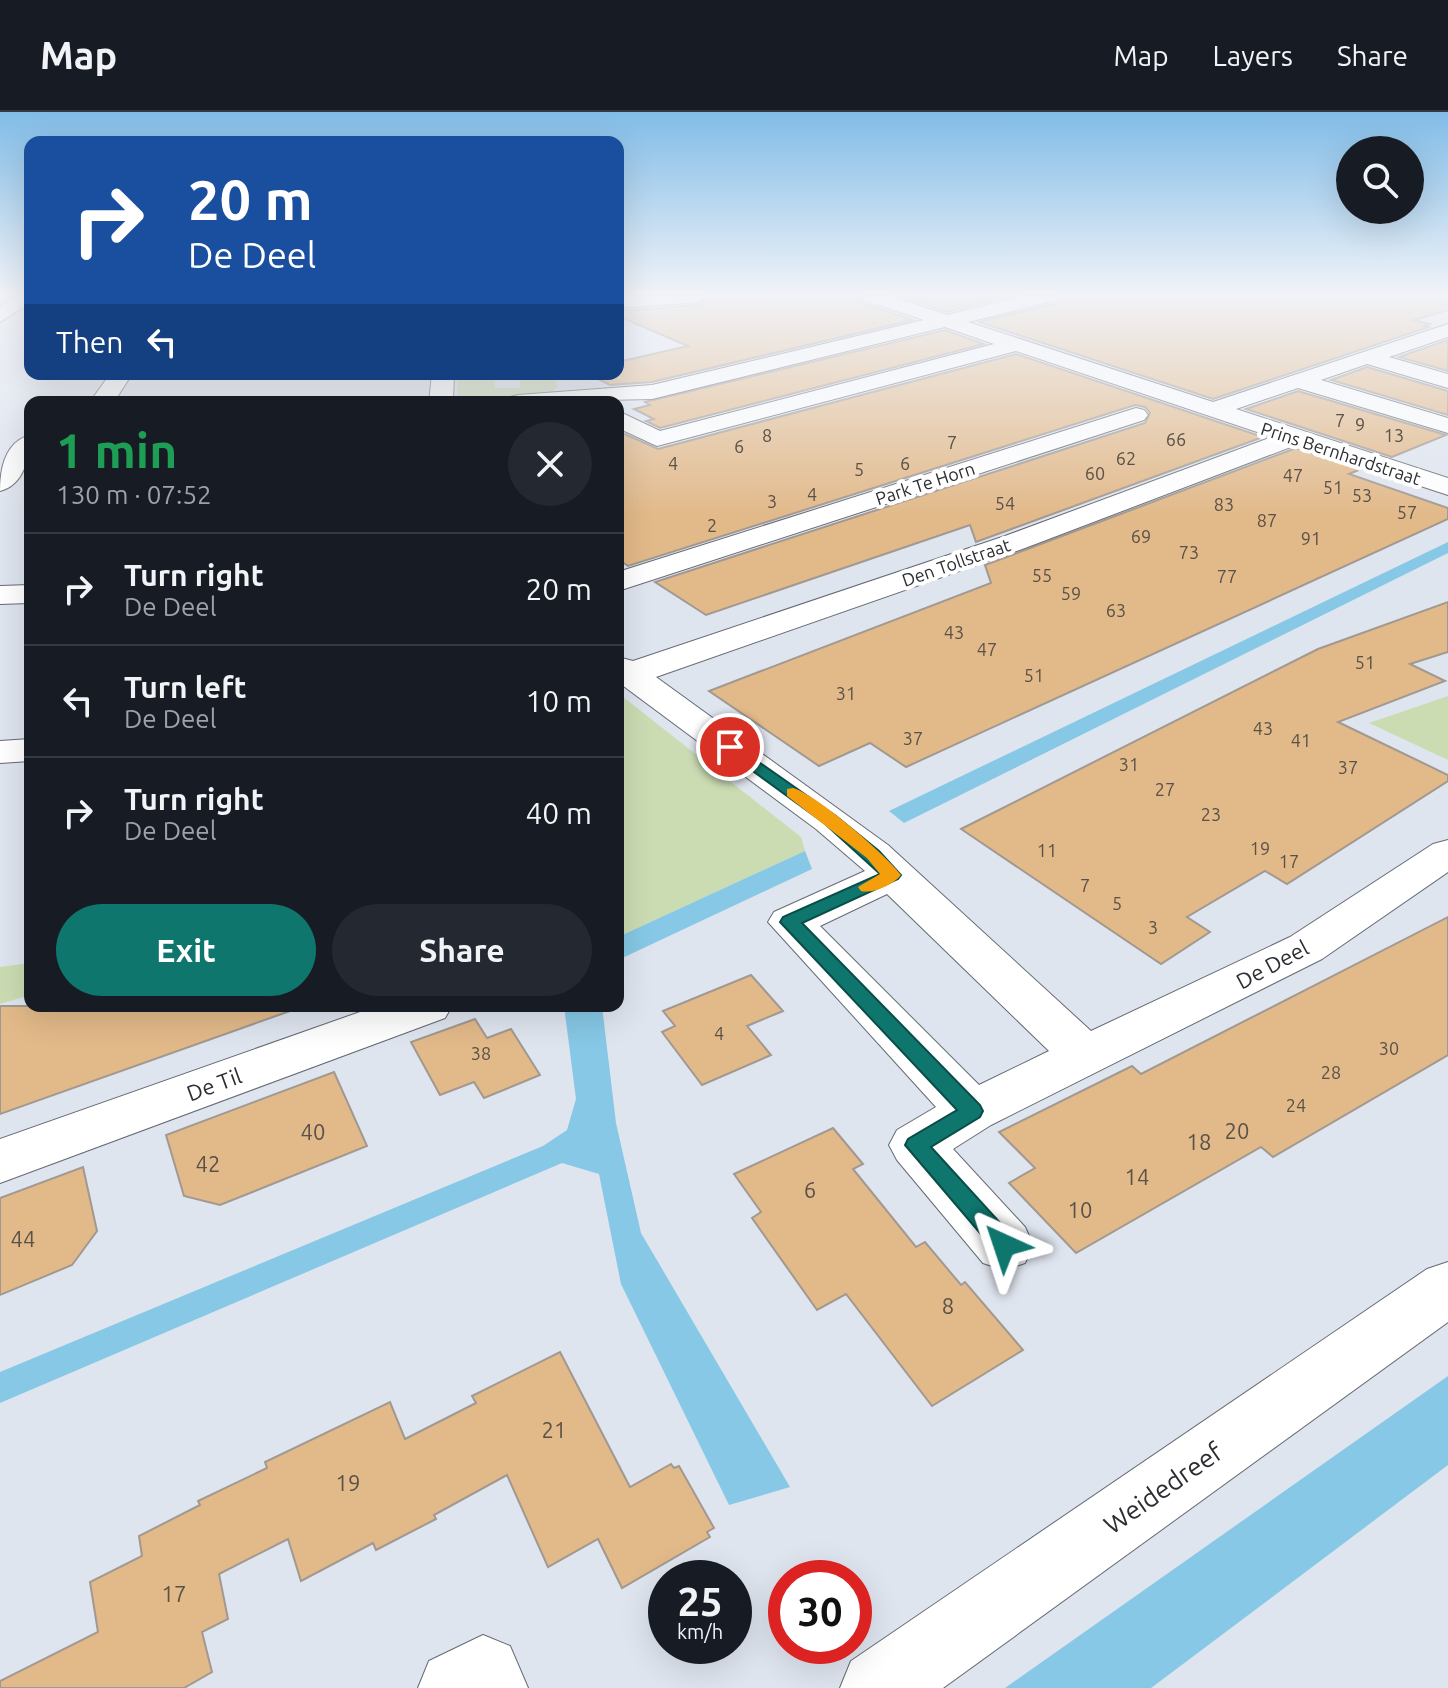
<!DOCTYPE html>
<html lang="en">
<head>
<meta charset="utf-8">
<style>
	:root { --surface:#171b24; --page:#242831; --text:#f1f3f6; --muted:#9ea1a6; --line:#363941; --accent:#0f766e }
	body { margin:0; font-family:Ubuntu,sans-serif; background:var(--page); color:var(--text); height:100vh; display:flex; flex-direction:column; font-size:30px; white-space:nowrap }
	* { box-sizing:border-box; margin:0 }
	p { font-size:26px; color:var(--muted) }
	.icon { flex:none; width:44px; height:44px; fill:none; stroke:currentColor; stroke-width:2; stroke-linecap:round; stroke-linejoin:round }
	.map { position:relative; flex:1; overflow:hidden }
	.panel { position:absolute; left:24px; top:284px; width:600px; height:616px; display:flex; flex-direction:column; background:var(--surface); border-radius:16px; box-shadow:0 8px 32px #0002 }
	.panel>* { flex:none }
	.banner { position:absolute; left:24px; top:24px; width:600px; height:244px; border-radius:16px; box-shadow:0 8px 32px #0002; background:#1a4fa0; color:#fff; overflow:hidden }
	.tools { position:absolute; left:1336px; top:24px; display:grid; gap:16px }
	.tools a { display:grid; place-items:center; width:88px; height:88px; border-radius:50%; background:var(--surface); box-shadow:0 8px 32px #0002; font-size:40px }
	.speed { position:absolute; left:648px; top:1448px; display:flex; gap:16px; font-size:40px; font-weight:700; text-align:center }
	.speed>* { display:grid; place-content:center; width:104px; height:104px; border-radius:50%; background:var(--surface); box-shadow:0 8px 32px #0002; line-height:1 }
	.speed small { font-size:20px; font-weight:400 }
	.speed .limit { border:12px solid #d22; background:#fff; color:#111 }
	.pin { position:absolute; display:grid; place-items:center; width:68px; height:68px; color:#fff; margin:-34px; border:4px solid #fff; border-radius:50%; box-shadow:0 2px 8px #0007 }
	.me { position:absolute; width:88px; margin:-44px; rotate:318deg; stroke-linejoin:round; filter:drop-shadow(0 0 6px #0008) }
	.turn { display:flex; align-items:center; gap:28px; height:168px; padding:0 32px; font-size:36px }
	.turn .icon { width:104px; height:104px; stroke-width:2.5 }
	.turn b { display:block; font-size:56px; line-height:68px }
	.then { display:flex; align-items:center; height:76px; padding:0 32px; background:#0003; gap:16px; font-size:30px }
	.round { display:grid; place-items:center; flex:none; width:84px; height:84px; border-radius:42px; background:var(--page) }
	.head { display:flex; align-items:center; justify-content:space-between; height:136px; padding:0 32px }
	h1 { font-size:48px; font-weight:700; line-height:60px; color:#1e9e55 }
	.action { display:flex; gap:16px; margin-top:auto; padding:16px 32px }
	.action a { flex:1; height:92px; border-radius:48px; background:var(--accent); color:#fff; font-size:32px; font-weight:700; line-height:92px; text-align:center }
	.action a+a { background:var(--page); color:var(--text) }
	ul { padding:0; list-style:none }
	li { display:flex; align-items:center; gap:24px; height:112px; padding:0 32px; border-top:2px solid var(--line) }
	li div { flex:1 }
	li b { display:block; font-size:30px }
	li em { font-style:normal }
	header { display:flex; align-items:center; gap:48px; box-sizing:border-box; height:112px; padding:0 40px; background:var(--surface); border-bottom:2px solid var(--line) }
	header strong { font-size:38px }
	nav { display:flex; gap:44px; margin-inline-start:auto; font-size:28px }
	.map>svg:first-child { display:block }
</style>
</head>
<body>
<header>
<strong>Map</strong>
<nav><a>Map</a><a>Layers</a><a>Share</a></nav>
</header>
<div class="map">
<svg width="1448" height="1576" viewBox="0 0 1448 1576">
	<rect width="100%" height="100%" fill="#dfe5ef"/>
	<g fill="#cbdcb3">
		<polygon points="458,262 494,262 495,276 520,276 519,262 555,262 557,276 549,282 463,286 457,283"/>
		<polygon points="618,581 801,725 805,739 618,825"/>
		<polygon points="1448,584 1448,648 1369,611"/>
		<polygon points="30,851 30,883 0,892 0,855"/>
	</g>
	<g fill="#86c8e6">
		<polygon points="1448,430 1448,441 904,711 889,699"/>
		<polygon points="805,739 812,757 618,848 618,825"/>
		<polygon points="564,894 602,894 616,1011 641,1121 790,1375 729,1393 621,1172 599,1062 562,1051 0,1291 0,1260 543,1034 567,1018 576,987"/>
		<polygon points="1448,1264 1448,1353 1151,1576 1005,1576"/>
	</g>
	<g fill="#e2b989" stroke="#a19991" stroke-width="2">
		<polygon points="710,184 858,184 862,191 913,208 652,270 610,273 588,262 618,262 618,250 688,234 618,204 618,199 698,193"/>
		<polygon points="901,184 1010,184 947,200"/>
		<polygon points="1062,184 1448,184 1448,198 1414,208 1430,212 1424,214 1429,215 1213,287 979,210 1058,191"/>
		<polygon points="945,218 984,232 660,316 646,309 654,307 634,297 650,293 645,290"/>
		<polygon points="1448,228 1448,259 1399,245"/>
		<polygon points="1016,242 1263,325 976,430 970,413 706,503 655,470 1145,311 1150,301 1145,295 1135,293 628,454 618,447 618,319 658,337"/>
		<polygon points="1367,255 1448,279 1448,303 1331,268"/>
		<polygon points="1298,279 1446,323 1392,345 1246,297"/>
		<polygon points="1296,336 1361,357 1349,362 1448,396 1448,407 906,655 870,631 819,654 709,579 991,471 985,453"/>
		<polygon points="1448,490 1448,540 1410,552 1445,569 1338,610 1448,663 1448,669 1287,772 1265,759 1187,805 1210,820 1161,852 961,717 1318,537"/>
		<polygon points="1448,805 1448,943 1273,1045 1261,1035 1076,1141 1009,1071 1035,1056 999,1020 1132,954 1141,962"/>
		<polygon points="751,863 783,899 747,914 771,943 702,973 662,920 675,914 663,899"/>
		<polygon points="0,894 289,894 290,899 0,1002"/>
		<polygon points="475,907 487,926 511,917 540,963 484,986 474,970 440,983 411,930"/>
		<polygon points="334,960 367,1034 220,1093 184,1084 166,1023"/>
		<polygon points="833,1016 863,1052 853,1057 916,1135 925,1130 961,1173 965,1170 1023,1238 932,1294 846,1182 817,1198 752,1106 761,1100 734,1062"/>
		<polygon points="83,1055 97,1119 72,1153 0,1183 0,1086"/>
		<polygon points="560,1240 630,1375 671,1352 674,1356 679,1354 714,1416 707,1420 710,1425 622,1476 598,1427 548,1455 507,1363 434,1403 436,1407 376,1438 373,1431 301,1469 288,1427 219,1462 228,1507 202,1520 212,1560 184,1576 0,1576 0,1569 98,1520 90,1470 142,1444 139,1424 200,1393 198,1389 267,1356 265,1350 390,1290 405,1327 476,1291 472,1284"/>
	</g>
	<g fill="none" stroke-linecap="round" stroke-linejoin="round">
		<g stroke="#656a73" stroke-width="2">
			<g id="minor">
				<polygon points="15,184 30,184 30,191 0,210 0,195"/>
				<polygon points="618,184 707,184 698,190 618,196"/>
				<path d="M861,184h29l57,19 77,-19h35l-2,4 -89,22 245,80 235,-78v13l-59,20 59,17v14l-81,-24 -46,16 127,38v15l-150,-45 -62,21 212,69v17l-152,-50 -271,103 -369,129 232,168 203,186 199,-94 143,-93 15,-4v32l-126,87 -331,166 -38,24 72,78 8,18 -8,18 -21,7 -21,-7 -86,-103 -8,-15 8,-15 39,-23 -168,-185 6,-10 91,-41 -49,-42 -198,-147v-25l15,4 372,-125 267,-99 -256,-86 -359,95 -39,-18v-17l42,20 334,-87 -49,-17 -293,72 -146,3 4,-5 8,-2 134,-10 272,-65 -61,-20zM887,782l162,157 -70,34 -159,-159z"/>
				<polygon points="110,262 132,262 114,290 90,290"/>
				<polygon points="432,262 454,262 453,290 429,290"/>
				<polygon points="1136,296 1144,298 1148,303 1144,308 618,479 618,460"/>
				<path d="M30,323c0,22 -6,50 -30,56 0,-22 5,-49 30,-56z"/>
				<polygon points="30,473 30,491 0,492 0,474"/>
				<polygon points="30,627 30,649 0,651 0,629"/>
				<polygon points="377,894 452,894 445,906 0,1071 0,1027"/>
				<polygon points="1448,1150 1448,1210 943,1576 840,1576 851,1549 1427,1157"/>
				<polygon points="483,1523 510,1534 528,1576 418,1576 429,1549"/>
			</g>
		</g>
		<use href="#minor" fill="#fff" fill-rule="evenodd"/>
	</g>
	<linearGradient id="sky" x2="0" y2="1"><stop stop-color="#81bce7"/><stop offset="0.45" stop-color="#f1f3f8"/><stop offset="1" stop-color="#f1f3f8" stop-opacity="0"/></linearGradient>
	<rect width="1448" height="405" fill="url(#sky)"/>
	<polygon fill="#0f766e" stroke="#0a4d48" stroke-width="2" points="730,630 836,704 879,739 901,763 898,767 802,811 980,993 983,999 980,1005 931,1035 1013,1125 1016,1133 1013,1140 1004,1143 996,1140 905,1033 908,1027 957,998 780,810 783,805 880,762 824,711 724,638 722,635"/>
	<path fill="#f59e0b" d="M793,676c23,6 93,67 108,87 -8,10 -28,19 -40,16l-3,-4 22,-13 -13,-16 -80,-62v-7z"/>
	<g text-anchor="middle" dominant-baseline="central" stroke-width="8" stroke-linejoin="round" paint-order="stroke">
		<g font-size="18" fill="#5a5148">
			<text x="1340" y="308">7</text>
			<text x="1360" y="312">9</text>
			<text x="767" y="323">8</text>
			<text x="1394" y="323">13</text>
			<text x="1176" y="327">66</text>
			<text x="952" y="330">7</text>
			<text x="739" y="334">6</text>
			<text x="1126" y="346">62</text>
			<text x="673" y="351">4</text>
			<text x="905" y="351">6</text>
			<text x="859" y="357">5</text>
			<text x="1095" y="361">60</text>
			<text x="1293" y="363">47</text>
			<text x="1333" y="375">51</text>
			<text x="812" y="382">4</text>
			<text x="1362" y="383">53</text>
			<text x="772" y="389">3</text>
			<text x="1005" y="391">54</text>
			<text x="1224" y="392">83</text>
			<text x="1407" y="400">57</text>
			<text x="1267" y="408">87</text>
			<text x="712" y="413">2</text>
			<text x="1141" y="424">69</text>
			<text x="1311" y="426">91</text>
			<text x="1189" y="440">73</text>
			<text x="1042" y="463">55</text>
			<text x="1227" y="464">77</text>
			<text x="1071" y="481">59</text>
			<text x="1116" y="498">63</text>
			<text x="954" y="520">43</text>
			<text x="987" y="537">47</text>
			<text x="1365" y="550">51</text>
			<text x="1034" y="563">51</text>
			<text x="846" y="581">31</text>
			<text x="1263" y="616">43</text>
			<text x="913" y="626">37</text>
			<text x="1301" y="628">41</text>
			<text x="1129" y="652">31</text>
			<text x="1348" y="655">37</text>
			<text x="1165" y="677">27</text>
			<text x="1211" y="702">23</text>
			<text x="1260" y="736">19</text>
			<text x="1047" y="738">11</text>
			<text x="1289" y="749">17</text>
			<text x="1085" y="773">7</text>
			<text x="1117" y="791">5</text>
			<text x="1153" y="815">3</text>
			<text x="719" y="921">4</text>
			<text x="1389" y="936">30</text>
			<text x="481" y="941">38</text>
			<text x="1331" y="960">28</text>
			<text x="1296" y="993">24</text>
		</g>
		<g font-size="18" fill="#2c2e32" stroke="#fff">
			<text transform="translate(1341 341) rotate(18)">Prins Bernhardstraat</text>
			<text transform="translate(925 371) rotate(-18)">Park Te Horn</text>
			<text transform="translate(956 450) rotate(-19)">Den Tollstraat</text>
		</g>
		<g font-size="22" fill="#2c2e32" stroke="#fff">
			<text transform="translate(1272 852) rotate(-28)">De Deel</text>
			<text transform="translate(214 972) rotate(-20)">De Til</text>
		</g>
		<g font-size="22" fill="#5a5148">
			<text x="1237" y="1018">20</text>
			<text x="313" y="1019">40</text>
			<text x="1199" y="1029">18</text>
			<text x="208" y="1051">42</text>
			<text x="1137" y="1064">14</text>
			<text x="810" y="1077">6</text>
			<text x="1080" y="1097">10</text>
			<text x="23" y="1126">44</text>
			<text x="948" y="1193">8</text>
			<text x="554" y="1317">21</text>
			<text x="348" y="1370">19</text>
			<text x="174" y="1481">17</text>
		</g>
		<g font-size="26" fill="#2c2e32" stroke="#fff">
			<text transform="translate(1163 1376) rotate(-35)">Weidedreef</text>
		</g>
	</g>
</svg>
<div class="tools">
<a><svg class="icon" aria-label="search" viewBox="0 0 24 24"><circle cx="10" cy="10" r="6"/><path d="M15 15l6 6"/></svg></a>
</div>
<div class="speed"><div>25<small>km/h</small></div><div class="limit">30</div></div>
<div class="pin" style="left:730px;top:635px;background:#d93025"><svg class="icon" aria-label="arrive" viewBox="0 0 24 24"><path d="M6 21V4h12l-3 4 3 4H6"/></svg></div>
<svg class="me" style="left:1004px;top:1133px" viewBox="-20 -20 40 40"><path d="M0-17L14 15 0 8-14 15z" fill="#0f766e" stroke="#fff" stroke-width="4"/></svg>
<div class="banner">
<div class="turn"><svg class="icon" aria-label="right" viewBox="0 0 24 24"><path d="M7 20v-9h11M14 6l5 5-5 5"/></svg><div><b>20 m</b>De Deel</div></div>
<div class="then">Then<svg class="icon" aria-label="left" viewBox="0 0 24 24"><path d="M17 20v-9H6M10 6l-5 5 5 5"/></svg></div>
</div>
<section class="panel">
<div class="head"><div><h1>1 min</h1><p>130 m · 07:52</p></div><a class="round"><svg class="icon" aria-label="close" viewBox="0 0 24 24"><path d="M6 6l12 12M18 6L6 18"/></svg></a></div>
<ul>
<li><svg class="icon" aria-label="right" viewBox="0 0 24 24"><path d="M7 20v-9h11M14 6l5 5-5 5"/></svg><div><b>Turn right</b><p>De Deel</p></div><em>20 m</em></li>
<li><svg class="icon" aria-label="left" viewBox="0 0 24 24"><path d="M17 20v-9H6M10 6l-5 5 5 5"/></svg><div><b>Turn left</b><p>De Deel</p></div><em>10 m</em></li>
<li><svg class="icon" aria-label="right" viewBox="0 0 24 24"><path d="M7 20v-9h11M14 6l5 5-5 5"/></svg><div><b>Turn right</b><p>De Deel</p></div><em>40 m</em></li>
</ul>
<div class="action"><a>Exit</a><a>Share</a></div>
</section>
</div>
</body>
</html>
